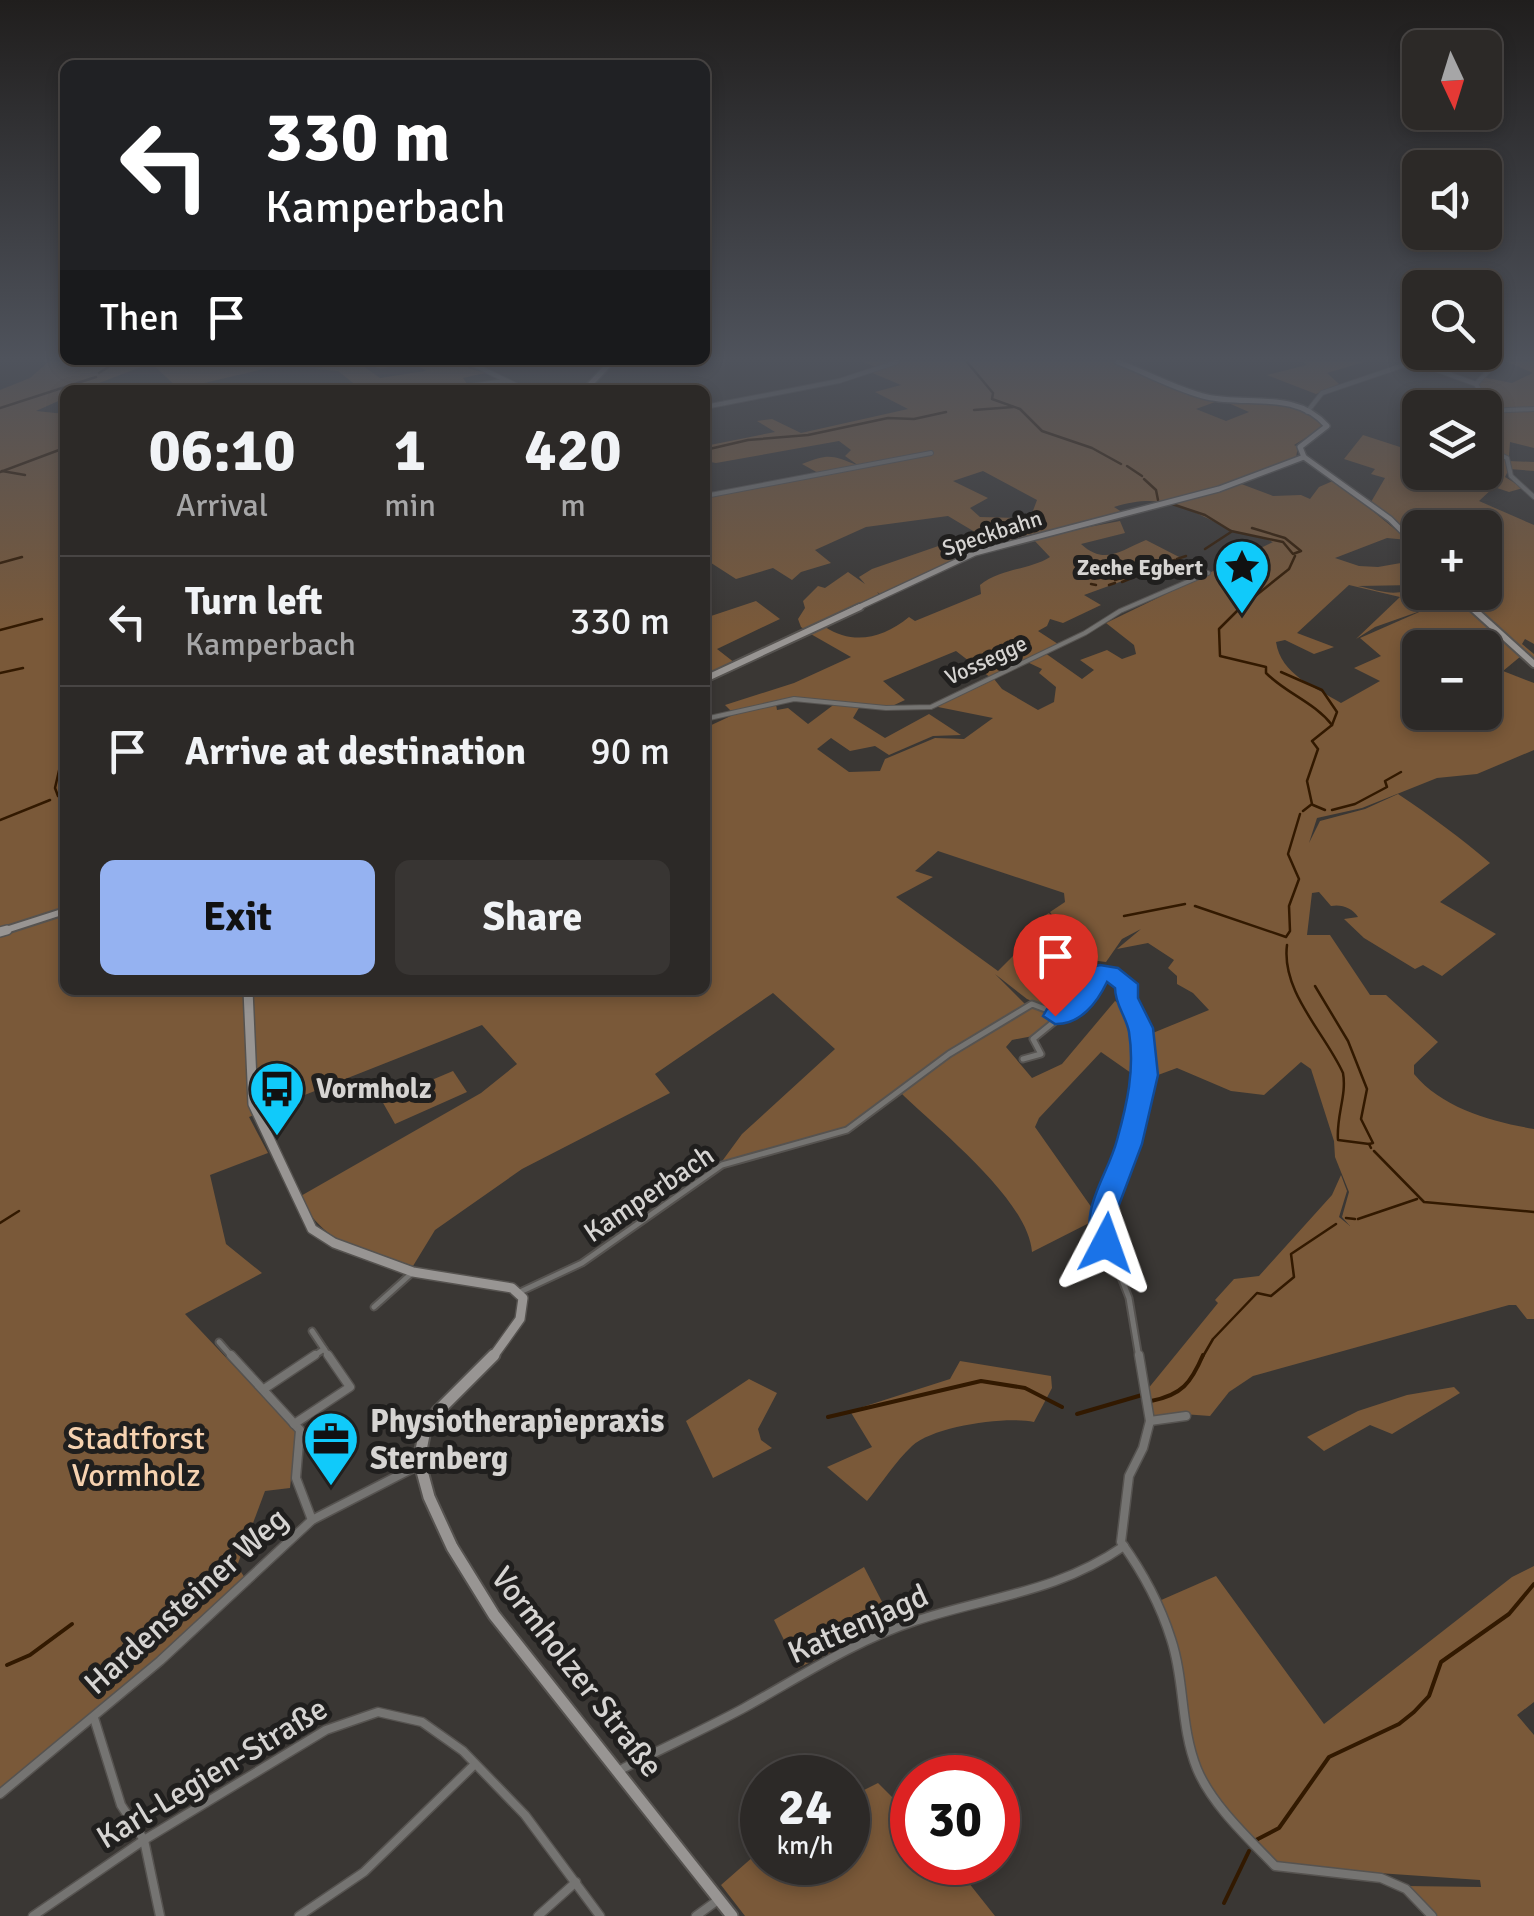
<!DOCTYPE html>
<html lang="en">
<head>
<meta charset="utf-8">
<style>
	:root { --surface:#2c2927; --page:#383533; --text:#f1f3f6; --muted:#a6a6a7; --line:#484544; --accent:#95b2f1 }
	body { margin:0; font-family:Signika,sans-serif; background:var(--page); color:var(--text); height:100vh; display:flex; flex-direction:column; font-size:38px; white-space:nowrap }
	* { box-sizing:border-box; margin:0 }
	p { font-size:32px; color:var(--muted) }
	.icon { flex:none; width:55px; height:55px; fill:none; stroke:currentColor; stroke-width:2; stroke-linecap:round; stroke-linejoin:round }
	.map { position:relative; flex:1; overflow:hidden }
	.side { position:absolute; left:60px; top:385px; width:650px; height:610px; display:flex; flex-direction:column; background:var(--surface); border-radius:15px; box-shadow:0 5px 15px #0003,0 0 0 2px var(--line) }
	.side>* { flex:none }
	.banner { position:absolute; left:60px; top:60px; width:650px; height:305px; border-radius:15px; box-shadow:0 5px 15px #0003,0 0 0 2px var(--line); background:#202124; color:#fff; overflow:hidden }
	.needle { width:65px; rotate:176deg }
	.controls { position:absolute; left:1402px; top:30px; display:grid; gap:20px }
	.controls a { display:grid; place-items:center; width:100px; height:100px; border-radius:15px; background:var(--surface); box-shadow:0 5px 15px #0003,0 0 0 2px var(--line); font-size:50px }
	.speed { position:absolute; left:740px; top:1755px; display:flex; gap:20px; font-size:50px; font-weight:700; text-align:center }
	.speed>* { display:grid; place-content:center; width:130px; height:130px; border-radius:50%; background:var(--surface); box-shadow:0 5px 15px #0003,0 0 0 2px var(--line); line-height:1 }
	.speed small { font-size:25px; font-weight:400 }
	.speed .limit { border:15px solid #d22; background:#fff; color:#111 }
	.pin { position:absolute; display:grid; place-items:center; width:85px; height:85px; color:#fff; margin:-102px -42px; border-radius:50% 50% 50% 0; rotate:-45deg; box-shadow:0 0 10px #0007 }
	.pin .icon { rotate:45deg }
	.me { position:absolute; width:110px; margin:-55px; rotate:4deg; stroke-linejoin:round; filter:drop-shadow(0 0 8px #0008) }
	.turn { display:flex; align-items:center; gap:35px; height:210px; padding:0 40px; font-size:45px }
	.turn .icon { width:130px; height:130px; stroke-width:2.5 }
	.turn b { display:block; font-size:70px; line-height:85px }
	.then { display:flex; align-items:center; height:95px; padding:0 40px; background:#0003; gap:20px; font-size:38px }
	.eta { display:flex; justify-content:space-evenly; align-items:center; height:170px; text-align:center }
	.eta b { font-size:60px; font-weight:800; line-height:70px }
	.cta { display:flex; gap:20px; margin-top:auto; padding:20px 40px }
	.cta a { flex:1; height:115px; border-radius:15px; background:var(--accent); color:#111; font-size:40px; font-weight:800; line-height:115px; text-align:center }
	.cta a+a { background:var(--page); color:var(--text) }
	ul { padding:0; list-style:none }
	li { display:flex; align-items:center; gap:30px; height:130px; padding:0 40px; border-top:2px solid var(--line) }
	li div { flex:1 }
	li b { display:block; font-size:38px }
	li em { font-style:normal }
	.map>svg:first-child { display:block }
</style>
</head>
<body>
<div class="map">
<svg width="1534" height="1916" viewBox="0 0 1534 1916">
	<rect width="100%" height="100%" fill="#3a3734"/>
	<g fill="#7a5939" fill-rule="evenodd">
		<path d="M48,362h228l4,3 -101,24 -28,-26 -70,27h-16v8l-29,13 29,3v576h640v-262l30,-14 41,-10 1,6 11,-2 20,16 28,-21 24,3 -7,12 32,20 44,-24 32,21 -28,1 -44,19 -14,-9 -25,5 -19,-13 -14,11 32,23 31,-1 5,-12 50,-21 29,1 29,-21 -55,-11v-4l56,-24 8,10 36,21 16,-8 2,-15 -17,-14 3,-4 -17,-8 20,-8 37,26 12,-9 -14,-10 27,-10 15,9 14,-5 -2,-9 -28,-22 167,-81c-15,-7 -32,-7 -46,-14 -41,-20 -65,-36 -113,-21l11,7 -121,28 -1,-7 28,-19 6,-16 -54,-29 -30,10 35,17 -18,10 10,9 41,1 -23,18 1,6 -9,-1 -42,-25 -82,11 -51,23 16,13 -30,9 -9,8 -19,-12 -37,11 -31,-20v-62l115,-23 -18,-10c27,-10 28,-10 57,2l-14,-10 6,-6 -12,-9 -123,22 -11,-2v-15l70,-14 -18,-11 15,-2 29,14 107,-24 -33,-17 26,-7 -31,-13 8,-4 -14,-6h252l91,35 8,5 -19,7 30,12 23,-9 -32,-14c35,-1 83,-2 108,28l-31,19 4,2 -2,10 -60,25 37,14 28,-1 9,4 9,-12 16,-7 73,60 -21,-2 -52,20 24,8 19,1 40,-7c5,8 2,18 -4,25l-56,1c24,5 42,14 62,-4v10l33,1 68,63 -18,15 31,12v67l-57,24 -40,4 -75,30 -45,10 -8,25 11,-22 45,-12 33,-15c33,22 63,44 92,69l-50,39 56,32 -54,42 -19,-11 -8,4 -51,-31 -20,-19 14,-2c-6,-9 -16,-13 -27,-11l-12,-14 -7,1 -5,42h23l40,60h16l52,47 -24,23v9c28,34 78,48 120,55v190h-7l-11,-14h-7l-256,71 -24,16 -19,24 -27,-2 -29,4 -7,-28 71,-87 -3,-3 19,-21 25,-3 73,-81 9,-20 6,16 -8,26 11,9 -8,-9 7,-25 -14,-35 -1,-16 -23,-72 -10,-7 -37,33 -33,-4 -54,-23 -19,7 -12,-6 -3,-32 66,-27 -16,-17 -16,-9v-8l-9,-8 6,-8 -26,-17 -31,6 24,-20 -19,10 -16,23 -24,-3 -32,-47 15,-10 -1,-9 -126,-42 -23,20 18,6 -37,20 102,74 36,-36 -8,-9 23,-13 46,65 -9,18 -23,18 -36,-15 -32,-25 31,31 30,12 -23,19 -21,4 -6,7 26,31 30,-14 53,-63c26,16 32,50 26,79l-40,-28 -62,66 -4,9 64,91 -67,34c-4,-53 -96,-124 -133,-161l-54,39 -125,34 22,-30 93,-85 -62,-56 -118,81 15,19 -148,76 -87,61 -22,36c-52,-18 -86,-18 -114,-69l182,-104 36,-29 -35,-39 -233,92 19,36 -58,22 16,69 36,29 -77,41 111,118 -6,56 -25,3 -28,75 8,12 -111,101 -134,109v-1398l30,-12zM1349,585l51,12 -44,42 19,-12 51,-18 -66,29 21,18 -27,12 26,13 -39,22c-26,-16 -60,-28 -65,-61l9,-2 29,14 20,-7 -37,-14zM1420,648h65v64h-65z"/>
		<polygon points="328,362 410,362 380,369 370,364 363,366 380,378 426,371 413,362 465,362 468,368 485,373 463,378 471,390 362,390 338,371 314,369 330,366"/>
		<polygon points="1303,362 1364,362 1327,373 1339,384 1316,394 1267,375 1307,365"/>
		<polygon points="1508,362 1534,362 1534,407 1498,408 1489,404 1479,384 1482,377 1512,383 1533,373"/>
		<polygon points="1492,410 1534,411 1534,448 1510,442 1509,456 1505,456 1508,461 1534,462 1534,471 1509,469 1505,477 1523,488 1509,492 1494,487 1479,501 1534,525 1534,644 1525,639 1522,644 1534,654 1534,663 1457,593 1485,592 1485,528 1420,528 1420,546 1371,502 1385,478 1371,474 1375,469 1344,459 1363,435 1400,447 1420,445 1420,472 1485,472 1485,431 1490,428 1485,427 1485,421 1501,420"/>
		<path d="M1120,521l5,12 -44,11c24,22 40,6 65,-4l37,19 -99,36 17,10 -38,18 -13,-4 -3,7 -9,5 20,13 -67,34 -35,-27 -73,30 22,19 -15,7 -100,-9 -57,15 -8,-8 69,-22 57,-26 -42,-24 16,-6c28,18 57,12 84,-10l6,4 66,-27 -1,-9c21,-17 50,-15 70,-28l-18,-19z"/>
		<polygon points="973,534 992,545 883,596 877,592 881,597 807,631 801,627 798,619 805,608 803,601 818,586 825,588 848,572 865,584 859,577 872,569"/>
		<polygon points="756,601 780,619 717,649 735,663 705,677 705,618"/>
		<polygon points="453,1071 467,1092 395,1124 382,1101"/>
		<path d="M960,1361l91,15 1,12 -18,34c-28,-6 -100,4 -122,24 -17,16 -30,37 -45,55l-40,-34 45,-20 -22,-36 100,-32z"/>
		<polygon points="749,1379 777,1393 758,1429 761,1440 772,1448 713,1478 686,1421"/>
		<polygon points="1454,1387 1460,1393 1392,1434 1370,1425 1324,1451 1307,1437 1358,1411 1407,1395"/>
		<polygon points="1534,1566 1534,1702 1517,1715 1534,1735 1534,1916 1435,1916 1406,1886 1481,1887 1480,1880 1276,1866 1235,1820 1201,1772 1192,1742 1181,1663 1159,1601 1216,1576 1324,1724 1512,1577"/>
		<polygon points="864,1567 893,1623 798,1668 774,1620"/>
		<polygon points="878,1783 912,1817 912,1862 953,1863 995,1916 745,1916 721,1885 762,1849 762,1862 848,1862 848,1798"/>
	</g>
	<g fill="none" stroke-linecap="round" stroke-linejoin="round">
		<g stroke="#321900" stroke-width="2.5">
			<polyline points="967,362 993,393 992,399 1020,409 1042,431 1092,448 1121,464"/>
			<polyline points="99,373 116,362"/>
			<polyline points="0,408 96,377"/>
			<polyline points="974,410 1013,407"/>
			<polyline points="705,450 748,440 808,435 888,418 914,419 946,412"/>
			<polyline points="1127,466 1142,476"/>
			<polyline points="2,471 25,475"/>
			<polyline points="0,472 59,450"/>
			<polyline points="1144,479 1156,490 1158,500"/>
			<polyline points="1172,504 1205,515 1231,531 1283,542 1293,554 1301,551 1285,538 1252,528"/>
			<polyline points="1205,549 1231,532"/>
			<polyline points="1177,559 1186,556"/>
			<polyline points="0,563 22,557"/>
			<polyline points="1115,580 1175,560"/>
			<polyline points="1122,582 1139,575"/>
			<polyline points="1091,584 1096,585"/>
			<polyline points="1109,585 1115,583"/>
			<polyline points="1239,609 1289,569 1295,556"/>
			<path d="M1238,610l-19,19 1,27 46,11v6c21,21 48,29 66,52l-20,16 6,8 -11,32 5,23 -9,7"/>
			<polyline points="0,630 42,619"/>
			<polyline points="1281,672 1322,690 1337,712 1332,725"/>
			<polyline points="0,673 23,668"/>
			<polyline points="61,762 55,788 58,796 65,794"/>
			<polyline points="1313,805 1325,810"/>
			<polyline points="1332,810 1355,804 1387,787 1385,781 1401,772"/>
			<polyline points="0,820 50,800"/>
			<polyline points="1195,906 1286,937 1290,931 1289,906 1299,879 1288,854 1300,814"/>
			<polyline points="1124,916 1185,904"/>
			<path d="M1287,945c-6,47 38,88 56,128 4,22 -7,43 -5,67l31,4 2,4"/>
			<polyline points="1315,986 1348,1041 1367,1089 1361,1119 1373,1143 1369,1144"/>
			<polyline points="1374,1151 1424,1202 1534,1212"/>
			<polyline points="1346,1218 1355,1219"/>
			<polyline points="1358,1219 1417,1199"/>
			<polyline points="0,1223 19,1211"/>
			<polyline points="1202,1358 1213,1339 1257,1293 1271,1296 1294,1277 1291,1254 1336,1224"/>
		</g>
		<g stroke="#321900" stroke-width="4">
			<path d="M1151,1401c31,-6 40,-18 52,-46"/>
			<polyline points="1077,1414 1142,1395"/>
			<polyline points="828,1417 981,1381 1025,1388 1062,1407"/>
			<polyline points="7,1665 30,1655 72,1624"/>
			<polyline points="1256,1840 1279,1828 1329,1757 1399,1724 1414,1712 1429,1696 1441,1662 1509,1614 1534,1584"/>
			<polyline points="1224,1903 1249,1851"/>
		</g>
		<g stroke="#565350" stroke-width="6">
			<g id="street-far2">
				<polyline points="468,362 526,390"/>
				<polyline points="1415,362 1476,384"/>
				<polyline points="1476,384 1497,362"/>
				<polyline points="1476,384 1490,409"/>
				<polyline points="444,390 505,381"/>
				<polyline points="705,407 839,381 897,362"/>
				<polyline points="1485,411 1534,409"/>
				<polyline points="1307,412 1322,393 1413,362"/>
				<polyline points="1485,448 1507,458 1511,476 1534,497"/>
				<polyline points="705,496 931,453"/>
				<polyline points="705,719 794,699 886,708 931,707 1085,633 1120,611 1208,573"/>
			</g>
		</g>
		<g stroke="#565350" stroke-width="9">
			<g id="street-far1">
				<polyline points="1023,1059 1041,1054 1033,1039 1060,1017"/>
				<path d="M520,1292l62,-29 140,-98 125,-35 102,-76 83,-50 32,12 28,-24 8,-19 22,5c6,16 15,34 19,51 14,66 -18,134 -41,194l29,75 10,60"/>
				<polyline points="374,1307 413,1272"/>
				<polyline points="312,1331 324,1349"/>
				<polyline points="219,1342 233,1358"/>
				<polyline points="311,1358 324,1349 330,1358"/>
			</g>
		</g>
		<g stroke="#565350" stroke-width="11">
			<g id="street">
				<polyline points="231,1355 300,1430 296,1478 312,1520"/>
				<path d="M1139,1355l11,66 -7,27 -14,28 -8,66c21,29 39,62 50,97 14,42 9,88 26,130 15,36 51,69 78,97l106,12 25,11 26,27"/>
				<polyline points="264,1389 315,1355"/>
				<polyline points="1150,1421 1186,1416"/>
				<polyline points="294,1424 350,1387 328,1355"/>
				<polyline points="94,1718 121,1805 144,1840 160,1916"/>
				<path d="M620,1770c41,-21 83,-40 124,-62 56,-31 110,-67 171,-87 75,-25 141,-28 209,-75"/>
				<polyline points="0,1794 160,1661 312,1520 419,1465"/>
				<polyline points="33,1916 144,1840 326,1730 378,1712 422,1722 463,1751 525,1815 600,1916"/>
				<polyline points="299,1916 364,1872 475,1764"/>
				<polyline points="538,1916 576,1882"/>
				<polyline points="696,1916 718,1900"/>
			</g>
		</g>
		<g stroke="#565350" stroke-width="8">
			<g id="secondary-far3">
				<path d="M1118,362c29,11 59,28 89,35 40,9 89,-7 120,29l-27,21 4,10"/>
				<polyline points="585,390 611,362"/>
				<polyline points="1304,457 1390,519 1420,549"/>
				<polyline points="1455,592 1474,609"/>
				<polyline points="855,609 975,553 1219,489 1304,457"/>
			</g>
		</g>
		<g stroke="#565350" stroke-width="10">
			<g id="secondary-far2">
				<polyline points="1471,607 1534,664"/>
				<polyline points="705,679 860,607"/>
				<polyline points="0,932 65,911"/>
			</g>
		</g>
		<g stroke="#565350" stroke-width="12">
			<g id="secondary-far1">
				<polyline points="0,932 7,930"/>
				<polyline points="248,990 253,1104 312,1229 334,1243 413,1272 512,1288 523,1298 520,1319 492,1358"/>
			</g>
		</g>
		<g stroke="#565350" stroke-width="15">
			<polyline id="secondary" points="494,1355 438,1411 425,1430 419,1460 429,1497 452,1547 494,1615 732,1916"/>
		</g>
		<use href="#street-far2" stroke="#757472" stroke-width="4"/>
		<use href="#street-far1" stroke="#757472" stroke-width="5"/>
		<use href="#street" stroke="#757472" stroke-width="8"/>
		<use href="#secondary-far3" stroke="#989593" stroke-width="5"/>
		<use href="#secondary-far2" stroke="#989593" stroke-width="6"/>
		<use href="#secondary-far1" stroke="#989593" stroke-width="9"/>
		<use href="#secondary" stroke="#989593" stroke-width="11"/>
	</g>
	<linearGradient id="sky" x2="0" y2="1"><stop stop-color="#201e1d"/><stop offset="0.57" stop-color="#4f535c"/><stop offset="1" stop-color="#4f535c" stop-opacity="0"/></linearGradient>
	<rect width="1534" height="630" fill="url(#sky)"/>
	<path fill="#1a73e8" stroke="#114b97" stroke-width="2.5" d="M1100,965l18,3 20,16v14l15,30 5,47 -16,69 -28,74 5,25 -4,8 -9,4 -10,-4c-20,-39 11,-73 21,-111 10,-36 18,-70 12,-108 -3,-16 -14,-27 -14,-44l-8,-6c-10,21 -27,43 -52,42l-12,-8 4,-7c24,-6 33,-21 45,-42z"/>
	<defs>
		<g id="sight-pin" transform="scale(2.875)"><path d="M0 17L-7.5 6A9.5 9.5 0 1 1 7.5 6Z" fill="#10cafa" stroke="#201f1e"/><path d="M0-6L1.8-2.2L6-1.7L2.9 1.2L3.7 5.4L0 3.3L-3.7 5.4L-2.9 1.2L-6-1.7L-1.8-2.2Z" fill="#111"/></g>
		<g id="bus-pin" transform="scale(2.875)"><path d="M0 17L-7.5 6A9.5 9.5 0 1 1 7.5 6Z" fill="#10cafa" stroke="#201f1e"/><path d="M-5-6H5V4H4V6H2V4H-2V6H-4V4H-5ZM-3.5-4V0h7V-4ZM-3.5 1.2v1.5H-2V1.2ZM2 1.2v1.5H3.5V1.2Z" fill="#111"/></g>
		<g id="office-pin" transform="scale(2.875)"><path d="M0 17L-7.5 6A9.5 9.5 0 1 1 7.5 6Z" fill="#10cafa" stroke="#201f1e"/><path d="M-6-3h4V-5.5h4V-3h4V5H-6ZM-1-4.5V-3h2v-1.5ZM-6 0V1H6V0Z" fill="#111"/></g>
	</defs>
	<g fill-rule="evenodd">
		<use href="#sight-pin" x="1242" y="567"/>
		<use href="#bus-pin" x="277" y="1089"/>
		<use href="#office-pin" x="331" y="1439"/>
	</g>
	<g text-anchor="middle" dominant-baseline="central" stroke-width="10" stroke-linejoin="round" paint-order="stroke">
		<g font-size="22" fill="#d6d4d2" stroke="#201f1e">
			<text transform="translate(992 533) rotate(-18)">Speckbahn</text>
			<text transform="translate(986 660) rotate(-25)">Vossegge</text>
		</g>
		<g font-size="22" font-weight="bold" fill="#d6d4d2" stroke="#201f1e" text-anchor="end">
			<text x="1203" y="567">Zeche Egbert</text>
		</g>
		<g font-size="28" font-weight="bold" fill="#d6d4d2" stroke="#201f1e" text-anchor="start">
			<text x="316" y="1089">Vormholz</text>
		</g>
		<g font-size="28" fill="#d6d4d2" stroke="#201f1e">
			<text transform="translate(649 1194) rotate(-34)">Kamperbach</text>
		</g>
		<g font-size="32" font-weight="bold" fill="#d6d4d2" stroke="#201f1e" text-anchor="start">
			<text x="370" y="1421">Physiotherapiepraxis<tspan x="370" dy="37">Sternberg</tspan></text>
		</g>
		<g font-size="32" fill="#f6d2b0" stroke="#201f1e">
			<text x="136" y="1438">Stadtforst<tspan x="136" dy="37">Vormholz</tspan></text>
		</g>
		<g font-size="32" fill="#d6d4d2" stroke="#201f1e">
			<text transform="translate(186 1601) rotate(-42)">Hardensteiner Weg</text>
			<text transform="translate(858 1624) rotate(-24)">Kattenjagd</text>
			<text transform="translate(577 1672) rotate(52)">Vormholzer Straße</text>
			<text transform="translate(212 1773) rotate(-31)">Karl-Legien-Straße</text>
		</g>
	</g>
</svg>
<div class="controls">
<a><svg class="needle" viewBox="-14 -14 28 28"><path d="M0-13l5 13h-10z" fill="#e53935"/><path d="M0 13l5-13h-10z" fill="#a6a6a7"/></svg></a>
<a><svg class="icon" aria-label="sound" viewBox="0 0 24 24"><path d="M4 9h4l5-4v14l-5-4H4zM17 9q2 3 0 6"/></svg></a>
<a><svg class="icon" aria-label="search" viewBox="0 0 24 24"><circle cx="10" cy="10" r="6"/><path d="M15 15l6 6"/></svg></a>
<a><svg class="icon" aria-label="layers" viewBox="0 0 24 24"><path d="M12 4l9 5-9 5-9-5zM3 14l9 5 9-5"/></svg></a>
<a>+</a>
<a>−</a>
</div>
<div class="speed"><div>24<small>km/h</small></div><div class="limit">30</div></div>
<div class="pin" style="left:1055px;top:1016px;background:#d93025"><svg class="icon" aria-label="arrive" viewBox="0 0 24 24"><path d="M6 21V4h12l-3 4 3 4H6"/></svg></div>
<svg class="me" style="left:1106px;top:1243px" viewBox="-20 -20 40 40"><path d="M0-17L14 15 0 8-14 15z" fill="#1a73e8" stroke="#fff" stroke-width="4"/></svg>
<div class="banner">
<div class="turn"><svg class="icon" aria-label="left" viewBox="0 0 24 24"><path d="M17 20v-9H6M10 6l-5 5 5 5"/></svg><div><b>330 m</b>Kamperbach</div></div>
<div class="then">Then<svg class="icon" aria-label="arrive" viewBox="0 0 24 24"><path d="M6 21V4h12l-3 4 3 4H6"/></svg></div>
</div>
<section class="side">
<div class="eta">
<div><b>06:10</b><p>Arrival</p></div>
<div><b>1</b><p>min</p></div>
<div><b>420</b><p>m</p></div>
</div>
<ul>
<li><svg class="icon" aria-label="left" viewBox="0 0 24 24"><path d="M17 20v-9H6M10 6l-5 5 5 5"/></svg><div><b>Turn left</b><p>Kamperbach</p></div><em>330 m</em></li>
<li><svg class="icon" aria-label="arrive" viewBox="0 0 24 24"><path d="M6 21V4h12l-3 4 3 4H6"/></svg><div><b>Arrive at destination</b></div><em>90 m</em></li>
</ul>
<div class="cta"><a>Exit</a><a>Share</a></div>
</section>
</div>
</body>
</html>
